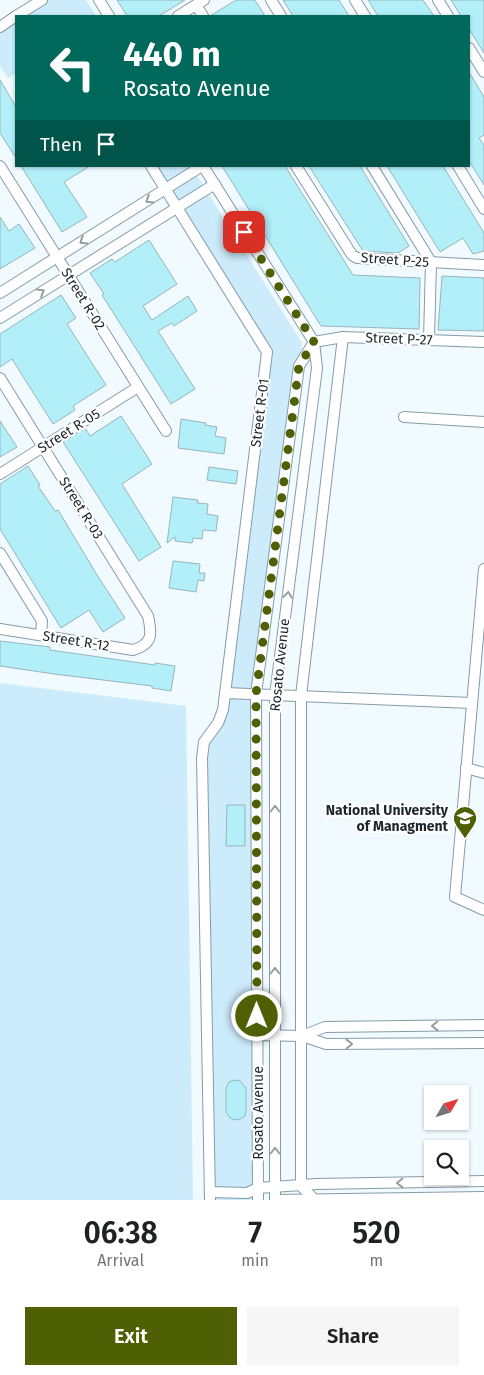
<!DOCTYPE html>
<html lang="en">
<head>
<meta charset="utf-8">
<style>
	:root { --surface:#fff; --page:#f6f6f6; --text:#202124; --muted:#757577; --accent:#4f6004 }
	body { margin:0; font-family:"Fira Sans",sans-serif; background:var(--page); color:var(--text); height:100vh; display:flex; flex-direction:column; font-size:19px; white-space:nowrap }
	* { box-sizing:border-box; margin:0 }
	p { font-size:16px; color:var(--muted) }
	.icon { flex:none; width:28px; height:28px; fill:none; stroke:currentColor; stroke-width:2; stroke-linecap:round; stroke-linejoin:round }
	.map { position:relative; height:1200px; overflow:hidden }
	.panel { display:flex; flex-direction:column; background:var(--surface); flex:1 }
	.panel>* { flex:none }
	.hud { position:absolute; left:15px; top:15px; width:455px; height:152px; border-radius:0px; box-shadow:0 1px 4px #0004; background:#00695c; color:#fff; overflow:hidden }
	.needle { width:32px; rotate:51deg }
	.fabs { position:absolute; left:424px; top:1085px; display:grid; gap:10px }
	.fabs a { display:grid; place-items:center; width:45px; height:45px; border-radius:0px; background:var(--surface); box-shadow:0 1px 4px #0004; font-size:25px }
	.pin { position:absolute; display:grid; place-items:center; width:42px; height:42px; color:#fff; margin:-21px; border-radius:10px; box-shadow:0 2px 8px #0006 }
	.me { position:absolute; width:55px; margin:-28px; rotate:0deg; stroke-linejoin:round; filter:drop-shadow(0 0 4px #0008) }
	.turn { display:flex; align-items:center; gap:18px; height:105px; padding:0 25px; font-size:22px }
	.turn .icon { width:65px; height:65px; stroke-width:2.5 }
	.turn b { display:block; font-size:35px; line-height:42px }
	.then { display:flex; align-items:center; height:48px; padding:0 25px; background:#0003; gap:10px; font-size:19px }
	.eta { display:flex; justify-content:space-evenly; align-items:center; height:85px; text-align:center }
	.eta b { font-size:30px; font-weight:600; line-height:35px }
	.cta { display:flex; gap:10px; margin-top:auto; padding:10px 25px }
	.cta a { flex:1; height:58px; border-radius:0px; background:var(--accent); color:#fff; font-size:20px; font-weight:600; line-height:58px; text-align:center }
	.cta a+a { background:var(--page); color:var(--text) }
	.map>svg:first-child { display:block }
</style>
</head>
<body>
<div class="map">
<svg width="484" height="1200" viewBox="0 0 484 1200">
	<rect width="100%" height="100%" fill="#f0faff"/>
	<g fill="#ccebfb">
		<polygon points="42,0 86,0 96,16 16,16"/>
		<polygon points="16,16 16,73 8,78 0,66 0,27"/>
		<polygon points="151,166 191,166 302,343 256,694 258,1200 210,1200 202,758 218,723 267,352"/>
		<polygon points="0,683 186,706 193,1200 0,1200"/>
	</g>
	<g fill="#b2eff9" stroke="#98b5b9">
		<polygon points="117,0 185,0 159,16 127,16"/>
		<polygon points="236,0 255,0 265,16 210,16"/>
		<polygon points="283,0 339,0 349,16 293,16"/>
		<polygon points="368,0 423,0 434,16 378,16"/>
		<polygon points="451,0 484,0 484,53 469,29 469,16 461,16"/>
		<polygon points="469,72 484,97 484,135 479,138 484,145 484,185 469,161"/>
		<polygon points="0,80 16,107 16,158 0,133"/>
		<polygon points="21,166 90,166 64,182 87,217 62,232"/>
		<polygon points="222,166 285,166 353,275 420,278 419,329 321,326"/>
		<polygon points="309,166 360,166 409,246 398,253 363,251"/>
		<polygon points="387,166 443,166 484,233 484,251 473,254 463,238 440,252"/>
		<polygon points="0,217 9,231 19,224 35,248 0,269"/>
		<polygon points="149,240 177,284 143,306 152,320 188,296 197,311 174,326 172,323 158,331 195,389 171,404 102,295 104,294 90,273 112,259 115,262"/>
		<polygon points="442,276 484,278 484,331 438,330"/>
		<polygon points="61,295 76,318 67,324 106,385 73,406 75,410 53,424 12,359 0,367 0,334"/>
		<polygon points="121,416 152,464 122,484 161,547 139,561 63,442 85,428 90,436"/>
		<polygon points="181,419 206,423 205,425 217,427 215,436 226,438 224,454 178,448"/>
		<polygon points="0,421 17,447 0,457"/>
		<polygon points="28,466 40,485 38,486 55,511 58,510 97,575 125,618 103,632 89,610 61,628 0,529 0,484"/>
		<polygon points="209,467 238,471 236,484 207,480"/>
		<polygon points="173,497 198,500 197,503 208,504 207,514 218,516 216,531 203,530 202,539 193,538 192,543 175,541 175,537 167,543"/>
		<polygon points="173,561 200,564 199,573 205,573 204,581 198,580 196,592 169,588"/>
		<polygon points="0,641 50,647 50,650 155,665 155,663 175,666 171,691 152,688 152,686 54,674 0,666"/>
		<polygon points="227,805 245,805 245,846 226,846"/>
		<polygon points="234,1080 240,1081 246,1088 246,1111 245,1116 240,1119 234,1120 229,1117 226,1112 226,1088 229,1082"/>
	</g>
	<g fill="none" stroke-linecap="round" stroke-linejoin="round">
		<g stroke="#859ca8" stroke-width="12">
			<g id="minor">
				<polyline points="99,0 109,16"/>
				<polyline points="271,0 281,16"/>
				<polyline points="355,0 365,16"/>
				<polyline points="438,0 448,16"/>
				<polyline points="196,5 203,16"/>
				<polyline points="16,16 42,0"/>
				<polyline points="178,16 204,0"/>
				<polyline points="0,27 16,16"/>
				<polyline points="469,48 484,72"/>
				<polyline points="0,166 166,431"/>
				<polyline points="151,166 267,352 223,710 218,723 204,742 202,758 210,1200"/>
				<polyline points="203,166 314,342 317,368 275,695 275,1200"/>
				<polyline points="296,166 352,255 357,258 484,265"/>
				<polyline points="372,166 431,262 429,340"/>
				<polyline points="458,166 484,209"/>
				<polyline points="0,293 202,166"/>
				<polyline points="0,318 215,184"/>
				<polyline points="314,342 343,337 484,342"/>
				<path d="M0,378l148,238c4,18 5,28 -15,34l-133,-21"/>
				<polyline points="404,417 484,422"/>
				<polyline points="0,474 138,387"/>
				<polyline points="0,553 42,621 41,635"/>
				<polyline points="484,569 455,897 484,910"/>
				<polyline points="225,693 472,703"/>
				<polyline points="466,768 484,773"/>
				<polyline points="257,1035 302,1036 326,1044 484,1043"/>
				<polyline points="302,1036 325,1027 484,1025"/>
				<polyline points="210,1192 247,1193 258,1188 316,1184 484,1181"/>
				<polyline points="258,1200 256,694 299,366 314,342"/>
				<polyline points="275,1200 484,1197"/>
				<polyline points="315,1200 301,1186 301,696 343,337"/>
			</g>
		</g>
		<use href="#minor" stroke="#fff" stroke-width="10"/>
	</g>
	<defs><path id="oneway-chevron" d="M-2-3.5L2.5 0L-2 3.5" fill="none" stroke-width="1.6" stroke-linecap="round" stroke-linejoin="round" transform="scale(1.25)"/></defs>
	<g stroke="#999d9f">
		<use href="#oneway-chevron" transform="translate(149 200) rotate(148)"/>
		<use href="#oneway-chevron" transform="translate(83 241) rotate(148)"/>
		<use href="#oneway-chevron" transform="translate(41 292) rotate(-32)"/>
		<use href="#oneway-chevron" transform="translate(288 595) rotate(-83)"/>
		<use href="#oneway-chevron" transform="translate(275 809) rotate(-90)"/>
		<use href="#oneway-chevron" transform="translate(275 971) rotate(-90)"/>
		<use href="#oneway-chevron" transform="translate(435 1026) rotate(179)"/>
		<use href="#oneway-chevron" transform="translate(349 1044) rotate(-1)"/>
		<use href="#oneway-chevron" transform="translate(275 1151) rotate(-90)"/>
		<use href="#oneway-chevron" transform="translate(400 1183) rotate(179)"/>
	</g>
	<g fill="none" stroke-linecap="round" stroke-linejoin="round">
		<polyline stroke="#4f6004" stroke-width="9" stroke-dasharray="0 16.2" points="244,232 314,342 299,366 256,694 257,1016"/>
	</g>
	<defs>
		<g id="university-pin" transform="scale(1.25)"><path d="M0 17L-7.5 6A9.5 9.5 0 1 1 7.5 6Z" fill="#4f6004" stroke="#fff"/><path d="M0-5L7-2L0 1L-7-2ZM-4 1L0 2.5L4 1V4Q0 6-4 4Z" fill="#fff"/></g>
	</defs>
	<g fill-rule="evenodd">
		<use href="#university-pin" x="465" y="818"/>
	</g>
	<g text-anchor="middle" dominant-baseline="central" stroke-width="4.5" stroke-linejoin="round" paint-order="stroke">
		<g font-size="14" fill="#1c252a" stroke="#fff">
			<text transform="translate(395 260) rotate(4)">Street P-25</text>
			<text transform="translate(83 299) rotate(58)">Street R-02</text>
			<text transform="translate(399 339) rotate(2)">Street P-27</text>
			<text transform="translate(260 413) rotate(-83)">Street R-01</text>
			<text transform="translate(69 431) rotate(-32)">Street R-05</text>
			<text transform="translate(81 508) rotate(58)">Street R-03</text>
			<text transform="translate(76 641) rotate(9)">Street R-12</text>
			<text transform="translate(280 665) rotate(-84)">Rosato Avenue</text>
			<text transform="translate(258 1113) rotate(-90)">Rosato Avenue</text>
		</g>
		<g font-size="14" font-weight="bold" fill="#1c252a" stroke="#fff" text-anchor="end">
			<text x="448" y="810">National University<tspan x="448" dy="16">of Managment</tspan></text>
		</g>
	</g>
</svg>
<div class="fabs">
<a><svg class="needle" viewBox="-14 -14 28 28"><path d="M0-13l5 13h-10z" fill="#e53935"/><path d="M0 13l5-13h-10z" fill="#757577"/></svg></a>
<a><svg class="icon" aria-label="search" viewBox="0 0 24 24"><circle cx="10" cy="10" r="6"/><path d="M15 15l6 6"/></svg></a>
</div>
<div class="pin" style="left:244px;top:232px;background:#d93025"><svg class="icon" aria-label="arrive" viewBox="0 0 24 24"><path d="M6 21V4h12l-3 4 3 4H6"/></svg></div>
<svg class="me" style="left:257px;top:1016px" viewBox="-20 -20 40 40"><circle r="17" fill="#4f6004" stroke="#fff" stroke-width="3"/><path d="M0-11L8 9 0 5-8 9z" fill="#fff"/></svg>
<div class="hud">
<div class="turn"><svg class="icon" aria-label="left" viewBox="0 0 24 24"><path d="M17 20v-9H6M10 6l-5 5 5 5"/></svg><div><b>440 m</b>Rosato Avenue</div></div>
<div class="then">Then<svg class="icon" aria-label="arrive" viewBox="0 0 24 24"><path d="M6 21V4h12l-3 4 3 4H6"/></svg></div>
</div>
</div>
<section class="panel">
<div class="eta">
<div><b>06:38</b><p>Arrival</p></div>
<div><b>7</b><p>min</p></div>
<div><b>520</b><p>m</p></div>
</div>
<div class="cta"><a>Exit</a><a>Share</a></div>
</section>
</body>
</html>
